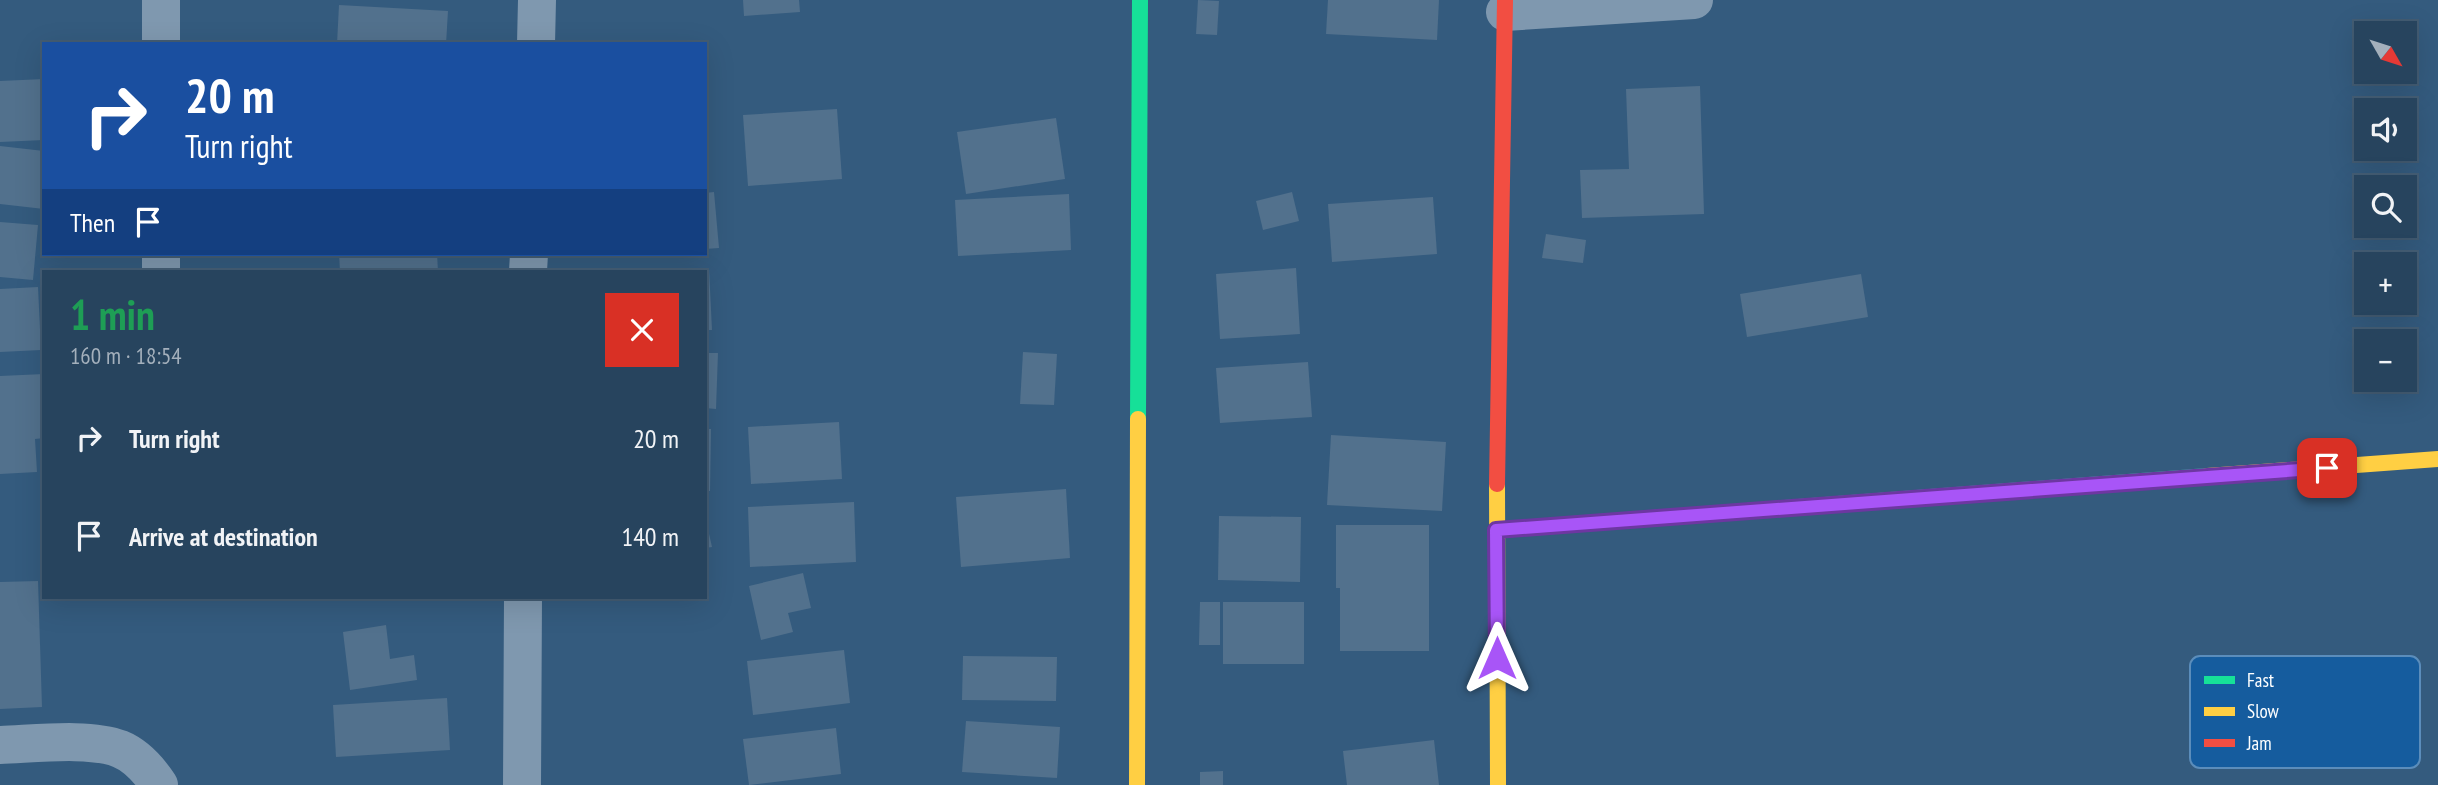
<!DOCTYPE html>
<html lang="en">
<head>
<meta charset="utf-8">
<style>
	:root { --surface:#27445e; --page:#334e67; --text:#f1f3f6; --muted:#a4b0bc; --line:#435c73 }
	body { margin:0; font-family:"PT Sans Narrow",sans-serif; background:var(--page); color:var(--text); height:100vh; display:flex; flex-direction:column; font-size:26px; white-space:nowrap }
	* { box-sizing:border-box; margin:0 }
	p { font-size:23px; color:var(--muted) }
	.icon { flex:none; width:38px; height:38px; fill:none; stroke:currentColor; stroke-width:2; stroke-linecap:round; stroke-linejoin:round }
	.map { position:relative; flex:1; overflow:hidden }
	.drawer { position:absolute; left:42px; top:270px; width:665px; height:329px; display:flex; flex-direction:column; background:var(--surface); border-radius:0px; box-shadow:0 7px 28px #0002,0 0 0 2px var(--line) }
	.drawer>* { flex:none }
	.banner { position:absolute; left:42px; top:42px; width:665px; height:214px; border-radius:0px; box-shadow:0 7px 28px #0002,0 0 0 2px var(--line); background:#1a4fa0; color:#fff; overflow:hidden }
	.needle { width:46px; rotate:129deg }
	.fabs { position:absolute; left:2354px; top:21px; display:grid; gap:14px }
	.fabs a { display:grid; place-items:center; width:63px; height:63px; border-radius:0px; background:var(--surface); box-shadow:0 7px 28px #0002,0 0 0 2px var(--line); font-size:35px }
	.pin { position:absolute; display:grid; place-items:center; width:60px; height:60px; color:#fff; margin:-30px; border-radius:14px; box-shadow:0 4px 10px #0006 }
	.me { position:absolute; width:77px; margin:-38px; rotate:0deg; stroke-linejoin:round; filter:drop-shadow(0 0 5px #0008) }
	.turn { display:flex; align-items:center; gap:24px; height:147px; padding:0 28px; font-size:32px }
	.turn .icon { width:91px; height:91px; stroke-width:2.5 }
	.turn b { display:block; font-size:49px; line-height:60px }
	.then { display:flex; align-items:center; height:66px; padding:0 28px; background:#0003; gap:14px; font-size:26px }
	.round { display:grid; place-items:center; flex:none; width:74px; height:74px; border-radius:0px; background:var(--page) }
	.overview { display:flex; align-items:center; justify-content:space-between; height:119px; padding:0 28px }
	h1 { font-size:42px; font-weight:700; line-height:52px; color:#1e9e55 }
	ul { padding:0; list-style:none }
	li { display:flex; align-items:center; gap:21px; height:98px; padding:0 28px }
	li div { flex:1 }
	li b { display:block; font-size:26px }
	li em { font-style:normal }
	.map>svg:first-child { display:block }
</style>
</head>
<body>
<div class="map">
<svg width="2438" height="785" viewBox="0 0 2438 785">
	<rect width="100%" height="100%" fill="#345b7e"/>
	<g fill="#52718d">
		<polygon points="743,0 799,0 800,12 744,16"/>
		<polygon points="1198,0 1219,1 1217,35 1196,34"/>
		<polygon points="1328,0 1439,0 1437,40 1326,34"/>
		<polygon points="339,5 448,11 446,44 337,44"/>
		<polygon points="44,79 44,140 0,142 0,81"/>
		<polygon points="1700,86 1704,214 1582,218 1580,170 1629,169 1626,89"/>
		<polygon points="837,109 842,179 748,186 743,115"/>
		<polygon points="1056,118 1065,179 966,194 957,132"/>
		<polygon points="0,146 44,151 44,209 0,204"/>
		<polygon points="714,192 719,248 705,249 705,193"/>
		<polygon points="1292,192 1299,221 1263,230 1256,201"/>
		<polygon points="1069,194 1071,250 958,256 955,200"/>
		<polygon points="1433,197 1437,254 1332,262 1328,204"/>
		<polygon points="0,222 38,225 33,280 0,277"/>
		<polygon points="1546,234 1586,240 1583,263 1542,258"/>
		<polygon points="339,254 437,254 438,271 340,271"/>
		<polygon points="1296,268 1300,334 1220,339 1216,274"/>
		<polygon points="709,269 712,330 705,330 705,270"/>
		<polygon points="1861,274 1868,317 1747,337 1740,294"/>
		<polygon points="38,287 41,350 0,352 0,289"/>
		<polygon points="1023,352 1057,354 1054,405 1020,404"/>
		<polygon points="705,353 718,353 716,409 705,408"/>
		<polygon points="1308,362 1312,417 1220,423 1216,368"/>
		<polygon points="44,374 44,438 35,439 37,472 0,474 0,376"/>
		<polygon points="839,422 842,479 751,484 748,427"/>
		<polygon points="705,429 711,429 710,491 705,491"/>
		<polygon points="1331,435 1446,442 1442,511 1327,505"/>
		<polygon points="1066,489 1070,558 961,567 956,497"/>
		<polygon points="854,502 856,562 750,567 748,507"/>
		<polygon points="705,516 712,547 705,548"/>
		<polygon points="1219,516 1301,517 1300,582 1218,580"/>
		<polygon points="1336,525 1429,525 1429,651 1340,651 1340,588 1336,588"/>
		<polygon points="803,573 811,608 788,613 793,632 761,640 749,586"/>
		<polygon points="38,581 42,707 0,709 0,582"/>
		<polygon points="1200,602 1220,602 1220,645 1199,645"/>
		<rect x="1223" y="602" width="81" height="62"/>
		<polygon points="386,625 390,659 414,655 417,680 350,690 343,632"/>
		<polygon points="844,650 850,703 753,715 747,661"/>
		<polygon points="963,656 1057,657 1056,701 962,700"/>
		<polygon points="447,698 450,750 336,757 333,705"/>
		<polygon points="966,721 1060,727 1057,778 962,772"/>
		<polygon points="836,728 841,774 749,785 743,739"/>
		<polygon points="1434,740 1439,785 1347,785 1343,751"/>
		<polygon points="1223,771 1223,785 1200,785 1200,772"/>
	</g>
	<g fill="none" stroke-linecap="round" stroke-linejoin="round">
		<g stroke="#7f98af" stroke-width="38">
			<polyline points="1505,12 1694,0"/>
			<polyline points="161,44 161,0"/>
			<polyline points="536,44 537,0"/>
			<polyline points="161,271 161,254"/>
			<polyline points="528,271 529,254"/>
			<path d="M0,745c33,-1 90,-8 120,4 17,7 29,21 39,36"/>
			<polyline points="522,785 523,597"/>
		</g>
		<g stroke="#16e098" stroke-width="16">
			<polyline points="1138,419 1140,0"/>
			<polyline points="1496,530 2207,476"/>
		</g>
		<g stroke="#ffcf43" stroke-width="16">
			<polyline points="2207,476 2438,459"/>
			<polyline points="1497,484 1498,785"/>
			<polyline points="1137,785 1138,419"/>
		</g>
		<polyline stroke="#f24e42" stroke-width="16" points="1497,484 1505,0"/>
	</g>
	<g fill="none" stroke-linecap="round" stroke-linejoin="round">
		<g stroke="#6d37a1" stroke-width="18">
			<polyline id="route" points="1497,658 1496,530 2327,468"/>
		</g>
		<use href="#route" stroke="#a855f7" stroke-width="12"/>
	</g>
	<rect x="2190" y="656" width="230" height="112" rx="10" fill="#155c9e" stroke="#5b8dbb" stroke-width="2"/>
	<rect x="2204" y="676" width="31" height="8" fill="#16e098"/>
	<rect x="2204" y="707" width="31" height="9" fill="#ffcf43"/>
	<rect x="2204" y="739" width="31" height="8" fill="#f24e42"/>
	<g font-size="19" fill="#fff">
		<text x="2247" y="687">Fast</text>
		<text x="2247" y="718">Slow</text>
		<text x="2247" y="750">Jam</text>
	</g>
</svg>
<div class="fabs">
<a><svg class="needle" viewBox="-14 -14 28 28"><path d="M0-13l5 13h-10z" fill="#e53935"/><path d="M0 13l5-13h-10z" fill="#a4b0bc"/></svg></a>
<a><svg class="icon" aria-label="sound" viewBox="0 0 24 24"><path d="M4 9h4l5-4v14l-5-4H4zM17 9q2 3 0 6"/></svg></a>
<a><svg class="icon" aria-label="search" viewBox="0 0 24 24"><circle cx="10" cy="10" r="6"/><path d="M15 15l6 6"/></svg></a>
<a>+</a>
<a>−</a>
</div>
<div class="pin" style="left:2327px;top:468px;background:#d93025"><svg class="icon" aria-label="arrive" viewBox="0 0 24 24"><path d="M6 21V4h12l-3 4 3 4H6"/></svg></div>
<svg class="me" style="left:1497px;top:658px" viewBox="-20 -20 40 40"><path d="M0-17L14 15 0 8-14 15z" fill="#a855f7" stroke="#fff" stroke-width="4"/></svg>
<div class="banner">
<div class="turn"><svg class="icon" aria-label="right" viewBox="0 0 24 24"><path d="M7 20v-9h11M14 6l5 5-5 5"/></svg><div><b>20 m</b>Turn right</div></div>
<div class="then">Then<svg class="icon" aria-label="arrive" viewBox="0 0 24 24"><path d="M6 21V4h12l-3 4 3 4H6"/></svg></div>
</div>
<section class="drawer">
<div class="overview"><div><h1>1 min</h1><p>160 m · 18:54</p></div><a class="round" style="background:#d93025;color:#fff"><svg class="icon" aria-label="close" viewBox="0 0 24 24"><path d="M6 6l12 12M18 6L6 18"/></svg></a></div>
<ul>
<li><svg class="icon" aria-label="right" viewBox="0 0 24 24"><path d="M7 20v-9h11M14 6l5 5-5 5"/></svg><div><b>Turn right</b></div><em>20 m</em></li>
<li><svg class="icon" aria-label="arrive" viewBox="0 0 24 24"><path d="M6 21V4h12l-3 4 3 4H6"/></svg><div><b>Arrive at destination</b></div><em>140 m</em></li>
</ul>
</section>
</div>
</body>
</html>
